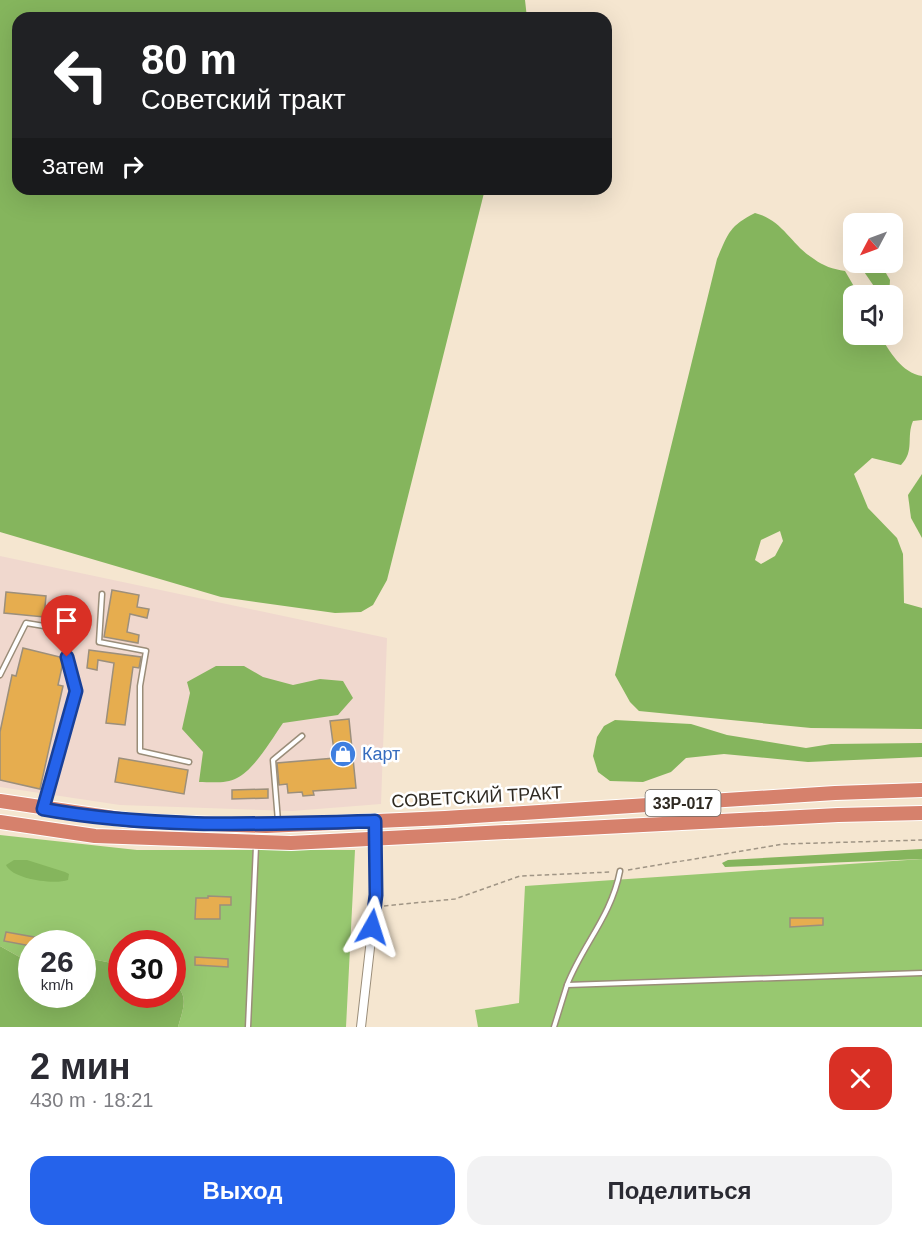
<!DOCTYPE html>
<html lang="ru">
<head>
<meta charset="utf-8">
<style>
	:root { --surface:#fff; --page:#f2f2f3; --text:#2b2b33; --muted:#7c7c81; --accent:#2563eb }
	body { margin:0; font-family:Helvetica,sans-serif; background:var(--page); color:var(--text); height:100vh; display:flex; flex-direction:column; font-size:22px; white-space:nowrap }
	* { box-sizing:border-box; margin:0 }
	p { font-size:20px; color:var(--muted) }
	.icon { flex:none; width:33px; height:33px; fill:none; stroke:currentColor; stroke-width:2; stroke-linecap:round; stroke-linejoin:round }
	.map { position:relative; height:1027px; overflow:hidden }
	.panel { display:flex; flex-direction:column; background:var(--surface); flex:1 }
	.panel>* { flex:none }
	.banner { position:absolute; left:12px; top:12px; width:600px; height:183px; border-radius:18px; box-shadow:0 6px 24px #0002; background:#202124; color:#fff; overflow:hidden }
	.needle { width:39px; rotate:229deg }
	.fabs { position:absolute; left:843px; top:213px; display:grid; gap:12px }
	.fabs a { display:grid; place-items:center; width:60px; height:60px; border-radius:12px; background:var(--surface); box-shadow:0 6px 24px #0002; font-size:30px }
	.speed { position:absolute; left:18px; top:930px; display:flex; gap:12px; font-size:30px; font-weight:700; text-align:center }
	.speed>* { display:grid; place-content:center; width:78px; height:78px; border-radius:50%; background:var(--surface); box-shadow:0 6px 24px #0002; line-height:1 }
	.speed small { font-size:15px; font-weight:400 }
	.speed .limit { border:9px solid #d22; background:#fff; color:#111 }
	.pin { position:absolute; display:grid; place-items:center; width:51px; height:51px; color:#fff; margin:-62px -26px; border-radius:50% 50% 50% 0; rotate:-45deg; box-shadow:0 0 6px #0007 }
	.pin .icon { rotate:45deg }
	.me { position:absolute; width:66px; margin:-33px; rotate:6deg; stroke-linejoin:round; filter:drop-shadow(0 0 4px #0008) }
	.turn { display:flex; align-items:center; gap:21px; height:126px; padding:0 30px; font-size:27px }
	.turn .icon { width:78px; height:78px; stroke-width:2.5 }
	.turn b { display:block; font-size:42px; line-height:51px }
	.then { display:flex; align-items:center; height:57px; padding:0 30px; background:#0003; gap:12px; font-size:22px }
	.round { display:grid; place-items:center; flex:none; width:63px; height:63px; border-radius:18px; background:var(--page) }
	.headline { display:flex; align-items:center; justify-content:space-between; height:102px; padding:0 30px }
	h1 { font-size:36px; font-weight:800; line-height:45px }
	.action { display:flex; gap:12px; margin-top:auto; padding:12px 30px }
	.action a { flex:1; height:69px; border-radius:18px; background:var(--accent); color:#fff; font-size:24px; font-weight:800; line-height:69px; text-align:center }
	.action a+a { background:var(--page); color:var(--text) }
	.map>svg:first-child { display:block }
</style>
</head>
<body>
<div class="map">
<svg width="922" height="1027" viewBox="0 0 922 1027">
	<rect width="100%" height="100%" fill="#f5e6d0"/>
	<polygon fill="#f0d8ce" points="0,556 387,638 381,804 292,811 120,805 0,787"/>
	<g fill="#98c870">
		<path d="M0,835l137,15h218l-9,177h-168c5,-18 12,-32 -5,-44l-1,-39h-50l-1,21 -38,-8 -1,-13h-50l-1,16 -8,-1 -23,-13z"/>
		<polygon points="922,859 922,1027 478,1027 475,1010 519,1003 525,886"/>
	</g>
	<g fill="#85b55d" fill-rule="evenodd">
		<polygon points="0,0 525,0 527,18 18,18 18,189 485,189 387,580 373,605 361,612 335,613 221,597 0,532"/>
		<path d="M755,213c28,7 36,32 59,46 9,7 19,10 31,12l14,24 -5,1v38l26,1c9,16 22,38 42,41v44l-9,1c-7,16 2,30 -12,44l-29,-7 -18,16 14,34 29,30 6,16 1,49 18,5v121l-111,-1 -172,-17 -9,-9 -15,-27 102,-416c11,-25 12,-33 38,-46zM780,531l3,10 -8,15 -14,8 -6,-4 6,-20z"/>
		<polygon points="858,263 880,263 890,280 889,295 880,295"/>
		<polygon points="922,474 922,538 911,518 908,495"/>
		<path d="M216,666h28l19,11 30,8 27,-6 23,2 10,17 -15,17 -55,8c-11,16 -29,47 -46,55 -11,6 -26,4 -38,4l4,-30 -21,-23 8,-36 -3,-11z"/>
		<polygon points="615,720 691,724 727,735 806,748 831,744 922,743 922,757 808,762 724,754 686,758 671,772 643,782 610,781 598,772 593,756 597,737 604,726"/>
		<polygon points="922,849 922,859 725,867 722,863 728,860"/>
		<path d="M14,860h13l38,12 4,2 -1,6c-14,5 -56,-1 -62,-15z"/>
		<path d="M0,946l23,13 8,1 1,34h50l1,-37 38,8 1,29h50l1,-11c17,12 10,26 5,44h-178z"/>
	</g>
	<g fill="#e6ad4f" stroke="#9c8f7b" stroke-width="1.5">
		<polygon points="112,590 139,595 137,607 149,609 147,618 130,614 127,632 139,635 138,643 104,637"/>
		<polygon points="6,592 46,596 44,617 4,613"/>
		<polygon points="23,648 64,658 58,685 63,686 40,789 0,780 0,732 12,675 16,676"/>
		<polygon points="89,650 141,657 139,668 133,667 125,725 106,723 114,663 98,660 97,670 87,668"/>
		<polygon points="349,719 356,788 313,791 314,795 303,796 302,792 288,793 287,784 279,785 277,763 335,758 330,721"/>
		<polygon points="119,758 188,770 184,794 115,782"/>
		<polygon points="268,789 268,798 232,799 232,790"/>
		<polygon points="208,896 231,897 231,905 220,905 220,919 195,919 196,898 208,898"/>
		<polygon points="790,918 823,918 823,925 790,927"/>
		<polygon points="6,932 51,940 51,944 31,946 4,941"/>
		<polygon points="195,957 228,959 228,967 195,965"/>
	</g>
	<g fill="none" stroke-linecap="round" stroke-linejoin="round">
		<g stroke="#9a8d79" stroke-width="7">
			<g id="lane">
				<polyline points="102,594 99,642 146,651 140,686 140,751 189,762"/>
				<polyline points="0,675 26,623 62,629 76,691 44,804"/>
				<polyline points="278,821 273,760 302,736"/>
				<path d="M567,985c16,-41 44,-68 53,-114"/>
				<polyline points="248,1027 256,846"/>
				<polyline points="554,1027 567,985 922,973"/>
			</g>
		</g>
		<g stroke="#9a8d79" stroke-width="10">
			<polyline id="street" points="361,1027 376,895 375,840"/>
		</g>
		<g stroke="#fff" stroke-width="16">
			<g id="highway">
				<polyline points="0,801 134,821 266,826 445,818 835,793 922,790"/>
				<polyline points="0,822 95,836 291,843 838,815 922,813"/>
			</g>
		</g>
		<g stroke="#a09585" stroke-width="1.5" stroke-dasharray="4.5 3" stroke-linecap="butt">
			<polyline points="628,870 784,844 922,840"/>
			<polyline points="384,906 455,899 520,876 611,872"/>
		</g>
		<use href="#lane" stroke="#fff" stroke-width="4"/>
		<use href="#street" stroke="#fff" stroke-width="8"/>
		<use href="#highway" stroke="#d6816c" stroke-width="14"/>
	</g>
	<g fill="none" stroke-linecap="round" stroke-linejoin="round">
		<g stroke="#184099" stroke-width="15">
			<path id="route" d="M67,657l9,34 -33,118c110,20 221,15 332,12l1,74 -4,32"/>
		</g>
		<use href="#route" stroke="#2563eb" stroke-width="10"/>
	</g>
	<defs>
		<g id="shop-disc" transform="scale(1.35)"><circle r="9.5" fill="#3f7fe0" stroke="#fff"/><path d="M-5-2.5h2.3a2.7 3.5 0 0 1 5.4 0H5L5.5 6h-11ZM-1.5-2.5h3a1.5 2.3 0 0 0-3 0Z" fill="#fff"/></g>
	</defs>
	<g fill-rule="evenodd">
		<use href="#shop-disc" x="343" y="754"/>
	</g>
	<g text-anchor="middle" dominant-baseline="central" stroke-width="5" stroke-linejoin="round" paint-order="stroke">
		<rect fill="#fff" stroke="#6d6a64" stroke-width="1.5" x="645.5" y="790" width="75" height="26" rx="4.5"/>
		<g font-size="16" font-weight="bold" fill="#2f2a22">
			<text x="683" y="803">33Р-017</text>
		</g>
		<g font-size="18" fill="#366cbe" stroke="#fff" text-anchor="start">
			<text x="362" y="754">Карт</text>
		</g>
		<g font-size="18" fill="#2f2a22" stroke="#fff">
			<text transform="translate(477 797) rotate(-3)">СОВЕТСКИЙ ТРАКТ</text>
		</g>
	</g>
</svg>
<div class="fabs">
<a><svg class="needle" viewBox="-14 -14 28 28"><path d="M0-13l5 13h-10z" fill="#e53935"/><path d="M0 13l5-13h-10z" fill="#7c7c81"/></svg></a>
<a><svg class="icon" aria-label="sound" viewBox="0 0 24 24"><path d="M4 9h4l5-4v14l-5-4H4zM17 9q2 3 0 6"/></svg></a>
</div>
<div class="speed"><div>26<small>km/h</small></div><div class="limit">30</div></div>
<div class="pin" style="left:67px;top:657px;background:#d93025"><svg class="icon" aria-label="arrive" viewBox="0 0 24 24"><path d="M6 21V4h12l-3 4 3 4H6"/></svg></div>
<svg class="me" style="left:372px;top:927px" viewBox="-20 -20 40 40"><path d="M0-17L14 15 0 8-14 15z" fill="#2563eb" stroke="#fff" stroke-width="4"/></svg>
<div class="banner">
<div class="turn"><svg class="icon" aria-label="left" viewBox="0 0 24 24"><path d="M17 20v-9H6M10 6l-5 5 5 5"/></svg><div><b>80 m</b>Советский тракт</div></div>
<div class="then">Затем<svg class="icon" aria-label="right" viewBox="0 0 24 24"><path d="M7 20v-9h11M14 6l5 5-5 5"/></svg></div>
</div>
</div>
<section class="panel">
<div class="headline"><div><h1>2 мин</h1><p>430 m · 18:21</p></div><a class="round" style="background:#d93025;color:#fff"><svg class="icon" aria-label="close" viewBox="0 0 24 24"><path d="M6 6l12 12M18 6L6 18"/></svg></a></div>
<div class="action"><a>Выход</a><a>Поделиться</a></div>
</section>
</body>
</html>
